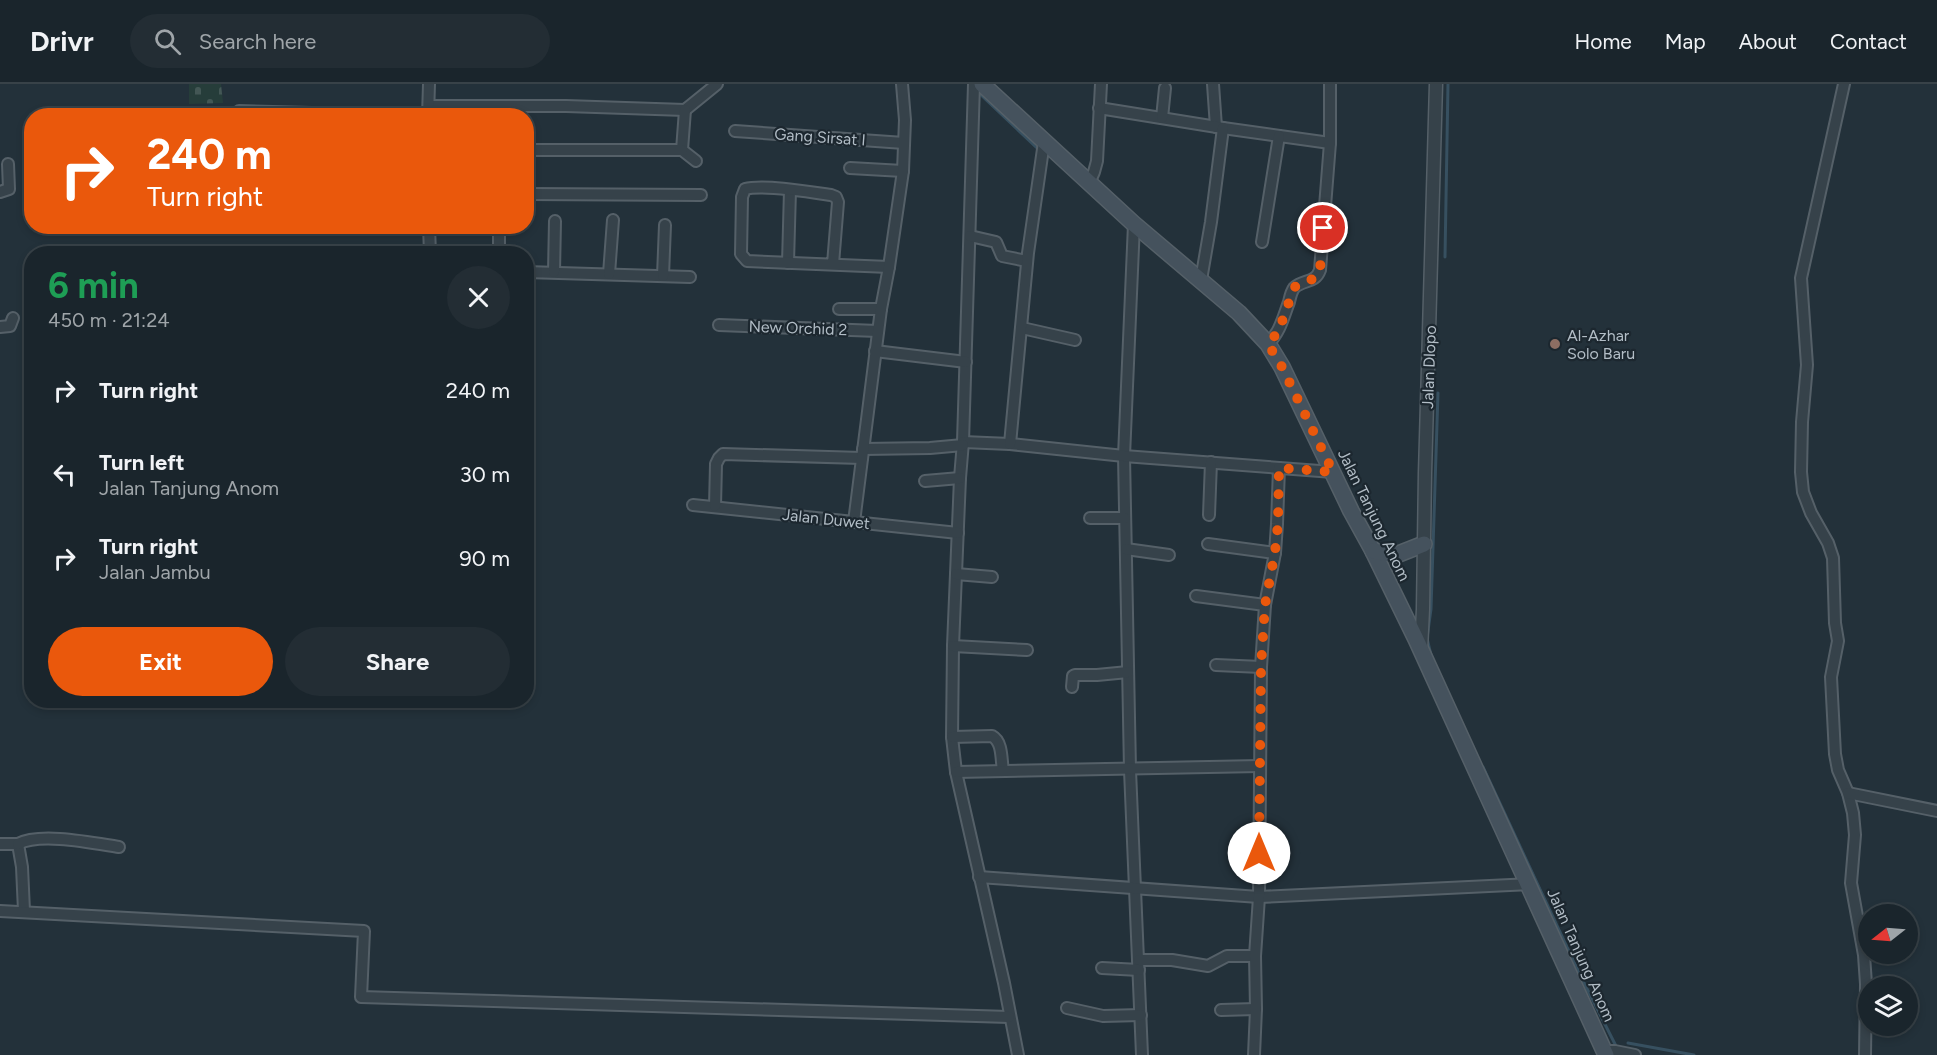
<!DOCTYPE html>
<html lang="en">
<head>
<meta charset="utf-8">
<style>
	:root { --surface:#1a252c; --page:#232d34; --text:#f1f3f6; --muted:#9fa5a9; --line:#384248; --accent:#ea580c }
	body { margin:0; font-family:Figtree,sans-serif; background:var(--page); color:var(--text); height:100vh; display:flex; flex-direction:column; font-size:22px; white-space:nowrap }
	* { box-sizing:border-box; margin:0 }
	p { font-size:20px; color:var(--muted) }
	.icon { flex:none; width:33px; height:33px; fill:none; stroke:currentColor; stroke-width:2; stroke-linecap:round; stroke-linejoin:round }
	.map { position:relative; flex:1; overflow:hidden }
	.sheet { position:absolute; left:24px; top:162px; width:510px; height:462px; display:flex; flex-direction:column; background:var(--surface); border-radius:24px; box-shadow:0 3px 9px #0003,0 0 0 2px var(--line) }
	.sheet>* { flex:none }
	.guide { position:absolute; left:24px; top:24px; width:510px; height:126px; border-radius:24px; box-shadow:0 3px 9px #0003,0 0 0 2px var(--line); background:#ea580c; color:#fff; overflow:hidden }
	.needle { width:39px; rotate:253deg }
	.fabs { position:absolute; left:1858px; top:820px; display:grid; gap:12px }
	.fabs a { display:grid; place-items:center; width:60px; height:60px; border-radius:50%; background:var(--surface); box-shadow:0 3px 9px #0003,0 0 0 2px var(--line); font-size:30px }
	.pin { position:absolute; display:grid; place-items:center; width:51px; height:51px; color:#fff; margin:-26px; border:3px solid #fff; border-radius:50%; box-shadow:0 2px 6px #0007 }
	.me { position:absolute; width:66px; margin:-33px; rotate:0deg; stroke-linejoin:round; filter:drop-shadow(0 0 4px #0008) }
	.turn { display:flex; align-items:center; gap:21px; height:126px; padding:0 24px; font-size:27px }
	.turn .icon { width:78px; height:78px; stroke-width:2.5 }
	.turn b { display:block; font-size:42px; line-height:51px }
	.round { display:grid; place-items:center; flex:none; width:63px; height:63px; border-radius:32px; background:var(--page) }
	.summary { display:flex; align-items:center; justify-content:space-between; height:102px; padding:0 24px }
	h1 { font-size:36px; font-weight:700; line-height:45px; color:#1e9e55 }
	.cta { display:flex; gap:12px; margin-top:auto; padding:12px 24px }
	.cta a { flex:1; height:69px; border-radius:36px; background:var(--accent); color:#fff; font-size:24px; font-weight:700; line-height:69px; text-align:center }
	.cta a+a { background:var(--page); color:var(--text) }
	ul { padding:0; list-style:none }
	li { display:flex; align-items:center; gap:18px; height:84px; padding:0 24px }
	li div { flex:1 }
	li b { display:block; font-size:22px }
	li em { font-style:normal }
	header { display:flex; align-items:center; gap:36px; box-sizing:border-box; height:84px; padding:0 30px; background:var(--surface); border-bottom:2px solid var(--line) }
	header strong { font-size:28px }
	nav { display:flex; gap:33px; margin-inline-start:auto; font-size:21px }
	.search { width:420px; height:54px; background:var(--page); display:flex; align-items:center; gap:15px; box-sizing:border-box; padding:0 21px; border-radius:33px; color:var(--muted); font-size:22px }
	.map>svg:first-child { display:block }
</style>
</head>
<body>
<header>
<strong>Drivr</strong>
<div class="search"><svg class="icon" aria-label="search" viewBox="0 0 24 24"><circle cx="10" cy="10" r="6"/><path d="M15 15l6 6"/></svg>Search here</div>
<nav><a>Home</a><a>Map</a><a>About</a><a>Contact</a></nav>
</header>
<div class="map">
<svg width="1937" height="971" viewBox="0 0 1937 971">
	<defs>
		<pattern id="cemetery-stones" width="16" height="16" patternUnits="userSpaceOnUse" patternTransform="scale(1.5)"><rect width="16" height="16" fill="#263d3a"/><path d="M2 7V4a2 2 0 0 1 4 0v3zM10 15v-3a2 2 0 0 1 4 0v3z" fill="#435755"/></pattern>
	</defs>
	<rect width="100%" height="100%" fill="#23313a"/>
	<polygon fill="url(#cemetery-stones)" points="189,0 221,0 223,19 189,20"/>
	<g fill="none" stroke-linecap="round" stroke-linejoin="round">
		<g stroke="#375060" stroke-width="3">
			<polyline points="981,11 1037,64"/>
			<polyline points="1445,173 1448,0"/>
			<polyline points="1431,571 1427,554 1431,525 1438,309"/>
			<polyline points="1483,683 1579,889 1617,964"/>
			<polyline points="1628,959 1694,971"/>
		</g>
		<g stroke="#556068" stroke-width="14">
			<g id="minor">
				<polyline points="974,0 963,358 960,394 953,562 952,653 956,688 1004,899 1018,971"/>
				<polyline points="1213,0 1216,43"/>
				<polyline points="1844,0 1801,194 1807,281 1802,338 1801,388 1803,408 1811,429 1828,459 1833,474 1835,539 1838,557 1831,593 1835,670 1838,686 1848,709 1853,729 1855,751 1851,799 1864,871 1866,900 1865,971"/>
				<polyline points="429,22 566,22 685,26 717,0"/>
				<polyline points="1099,24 1223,44 1330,59"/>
				<polyline points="685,26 682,66 696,77"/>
				<polyline points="239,27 428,32 429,0"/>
				<polyline points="1162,34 1165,4"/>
				<polyline points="735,47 904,59"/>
				<polyline points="526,66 682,66"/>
				<polyline points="850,84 903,87"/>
				<polyline points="1089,99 1094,88 1097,77 1101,0"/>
				<polyline points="0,108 9,105 8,80"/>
				<polyline points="526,110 701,111"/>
				<polyline points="1134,140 1124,372 1130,686 1142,971"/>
				<polyline points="429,142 430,170"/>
				<polyline points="970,152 996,158 1002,172 1027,177"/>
				<polyline points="1262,158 1279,52"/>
				<polyline points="499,170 499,142"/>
				<polyline points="788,179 790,106"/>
				<path d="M833,180l5,-62 -2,-5 -5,-2c-20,-3 -68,-11 -86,-6l-3,8 -1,57 6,7 142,6"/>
				<polyline points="526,188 690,193"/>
				<polyline points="554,188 555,137"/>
				<polyline points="609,190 613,136"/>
				<polyline points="663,192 665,141"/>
				<polyline points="1201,196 1211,138 1223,44"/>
				<polyline points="839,225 881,225"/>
				<polyline points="719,241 878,247"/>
				<polyline points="0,243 10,242 13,234"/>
				<polyline points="1022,244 1075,256"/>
				<path d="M1268,260c12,-12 15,-26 21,-42 1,-4 2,-10 5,-14 9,-9 21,-4 26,-18l10,-127v-59"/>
				<polyline points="875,267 966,278"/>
				<polyline points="963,358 1010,360 1124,372 1333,388"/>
				<polyline points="1010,360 1028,169 1044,58"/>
				<polyline points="863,365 930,364 963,361"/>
				<polyline points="925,397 960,394"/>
				<polyline points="693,421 958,449"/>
				<polyline points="715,422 716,380 719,374 723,370 862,374"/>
				<polyline points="1209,431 1211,378"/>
				<polyline points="1090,434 1125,434"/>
				<polyline points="854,438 881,225 889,183 903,87 905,36 902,0"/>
				<polyline points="1208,460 1275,469"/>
				<polyline points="1126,465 1169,471"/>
				<polyline points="956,490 992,493"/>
				<polyline points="1196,512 1265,521"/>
				<polyline points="953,562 1027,566"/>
				<polyline points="1216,581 1261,583"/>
				<polyline points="1072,603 1073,592 1075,591 1097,591 1128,588"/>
				<path d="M952,653l40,-1c11,6 9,24 11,35"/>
				<polyline points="956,688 1260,682"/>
				<polyline points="1848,709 1937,727"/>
				<polyline points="0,760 18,760 22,783 24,827"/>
				<path d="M18,760c22,-12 75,-1 101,3"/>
				<polyline points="979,793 1259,813 1529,800"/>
				<polyline points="0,827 364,847 361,913 1009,933"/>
				<polyline points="1139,876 1172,876 1208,882 1227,872 1255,872"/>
				<polyline points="1102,884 1139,886"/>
				<polyline points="1067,924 1103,932 1141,931"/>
				<polyline points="1221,926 1256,925"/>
				<polyline points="1605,967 1615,967 1635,971"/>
				<polyline points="1254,971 1256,925 1255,872 1259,813 1261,583 1265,521 1275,469 1277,440 1279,384"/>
			</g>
		</g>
		<g stroke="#556068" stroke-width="15">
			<polyline id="tertiary" points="1421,566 1423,525 1425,389 1436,0"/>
		</g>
		<g stroke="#556068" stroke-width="18">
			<g id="secondary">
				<polyline points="982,0 1134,140 1239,229 1268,260 1282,283 1351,427 1373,467 1416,555 1606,971"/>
				<polyline points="1373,467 1396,471 1424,460"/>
			</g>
		</g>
		<use href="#minor" stroke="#36424a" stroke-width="10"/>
		<use href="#tertiary" stroke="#36424a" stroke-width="12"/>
		<use href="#secondary" stroke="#45525d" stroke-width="15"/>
	</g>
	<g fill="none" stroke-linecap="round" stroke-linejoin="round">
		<path stroke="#ea580c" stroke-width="10" stroke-dasharray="0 18" d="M1259,769l2,-186 4,-62 10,-53 3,-28 1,-56 54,4 -51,-105 -14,-23c12,-12 15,-26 21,-42 1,-4 2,-10 5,-14 8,-9 21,-4 26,-18l3,-42"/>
	</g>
	<circle fill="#8d6e63" stroke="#1c272f" stroke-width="2" cx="1555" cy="260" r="6"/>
	<g text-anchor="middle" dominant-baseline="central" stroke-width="4.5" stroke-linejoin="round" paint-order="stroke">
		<g font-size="16" fill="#b2bdc6" stroke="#1c272f">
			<text transform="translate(820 53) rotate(4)">Gang Sirsat I</text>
			<text transform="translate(798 244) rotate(2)">New Orchid 2</text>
			<text transform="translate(1429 283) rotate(-88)">Jalan Dlopo</text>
			<text transform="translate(1374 431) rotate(64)">Jalan Tanjung Anom</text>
			<text transform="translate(826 435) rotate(6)">Jalan Duwet</text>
			<text transform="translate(1581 871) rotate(66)">Jalan Tanjung Anom</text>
		</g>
		<g font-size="16" fill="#b2bdc6" stroke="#1c272f" text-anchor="start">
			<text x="1567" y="251">Al-Azhar<tspan x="1567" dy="18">Solo Baru</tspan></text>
		</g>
	</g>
</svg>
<div class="fabs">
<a><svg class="needle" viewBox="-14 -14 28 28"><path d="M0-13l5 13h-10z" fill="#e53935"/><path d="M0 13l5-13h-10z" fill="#9fa5a9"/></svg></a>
<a><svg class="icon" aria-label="layers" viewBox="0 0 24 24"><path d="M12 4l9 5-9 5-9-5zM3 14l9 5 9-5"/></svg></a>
</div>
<div class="pin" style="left:1323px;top:144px;background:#d93025"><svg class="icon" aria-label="arrive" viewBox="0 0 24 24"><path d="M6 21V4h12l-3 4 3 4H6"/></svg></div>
<svg class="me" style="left:1259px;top:769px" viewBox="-20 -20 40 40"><circle r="19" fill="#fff"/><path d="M0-13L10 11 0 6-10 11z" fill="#ea580c"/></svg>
<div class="guide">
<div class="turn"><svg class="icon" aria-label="right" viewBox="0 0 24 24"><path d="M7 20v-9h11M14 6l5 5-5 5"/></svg><div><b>240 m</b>Turn right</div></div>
</div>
<section class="sheet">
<div class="summary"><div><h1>6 min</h1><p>450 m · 21:24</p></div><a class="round"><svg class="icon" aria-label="close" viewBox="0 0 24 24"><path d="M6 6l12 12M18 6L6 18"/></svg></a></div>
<ul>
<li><svg class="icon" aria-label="right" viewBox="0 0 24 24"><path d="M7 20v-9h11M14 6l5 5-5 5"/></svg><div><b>Turn right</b></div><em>240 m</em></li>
<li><svg class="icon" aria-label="left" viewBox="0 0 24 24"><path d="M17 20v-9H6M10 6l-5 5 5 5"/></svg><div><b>Turn left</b><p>Jalan Tanjung Anom</p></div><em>30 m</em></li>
<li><svg class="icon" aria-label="right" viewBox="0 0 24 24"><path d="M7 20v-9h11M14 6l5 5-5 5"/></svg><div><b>Turn right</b><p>Jalan Jambu</p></div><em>90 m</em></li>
</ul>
<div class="cta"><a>Exit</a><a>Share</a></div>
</section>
</div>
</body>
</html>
